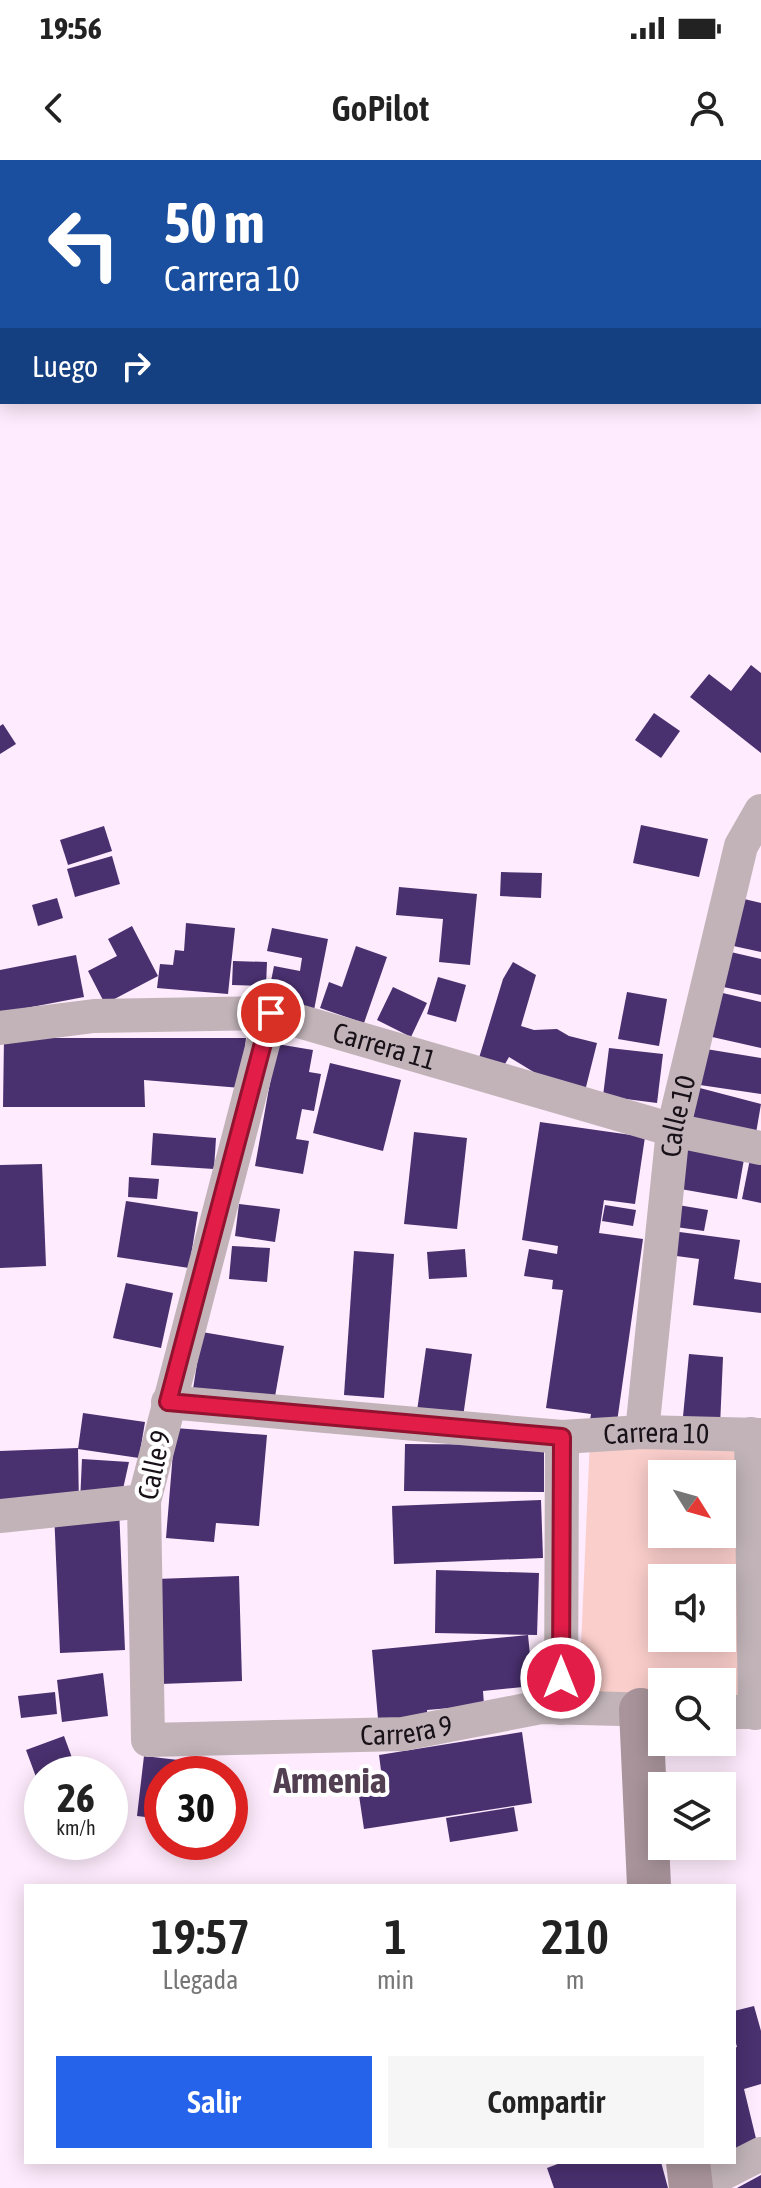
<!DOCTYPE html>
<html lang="es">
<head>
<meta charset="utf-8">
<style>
	:root { --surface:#fff; --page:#f6f6f6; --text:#222; --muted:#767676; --accent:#2563eb }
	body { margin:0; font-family:"Asap Condensed",sans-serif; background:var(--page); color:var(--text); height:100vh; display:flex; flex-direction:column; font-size:30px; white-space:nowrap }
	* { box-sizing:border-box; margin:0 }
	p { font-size:26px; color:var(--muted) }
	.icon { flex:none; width:44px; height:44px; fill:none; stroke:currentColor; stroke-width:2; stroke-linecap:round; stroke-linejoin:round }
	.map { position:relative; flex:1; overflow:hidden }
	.panel { position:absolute; left:24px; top:1724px; width:712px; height:280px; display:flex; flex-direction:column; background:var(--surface); border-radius:0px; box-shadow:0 4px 20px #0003 }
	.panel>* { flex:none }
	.guide { position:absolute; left:0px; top:0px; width:762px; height:244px; box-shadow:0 4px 20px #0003; background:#1a4fa0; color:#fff; overflow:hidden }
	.needle { width:52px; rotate:127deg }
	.fabs { position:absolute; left:648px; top:1300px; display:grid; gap:16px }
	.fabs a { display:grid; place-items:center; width:88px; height:88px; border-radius:0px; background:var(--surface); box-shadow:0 4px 20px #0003; font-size:40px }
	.speed { position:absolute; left:24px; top:1596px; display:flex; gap:16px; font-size:40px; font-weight:700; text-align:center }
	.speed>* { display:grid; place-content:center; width:104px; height:104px; border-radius:50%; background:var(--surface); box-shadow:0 4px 20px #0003; line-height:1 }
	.speed small { font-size:20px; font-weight:400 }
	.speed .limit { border:12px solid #d22; background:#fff; color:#111 }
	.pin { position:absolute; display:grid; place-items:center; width:68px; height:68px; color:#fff; margin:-34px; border:4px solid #fff; border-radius:50%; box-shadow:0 2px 8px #0007 }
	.me { position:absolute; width:88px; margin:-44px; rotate:0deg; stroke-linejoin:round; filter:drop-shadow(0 0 6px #0008) }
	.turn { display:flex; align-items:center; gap:28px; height:168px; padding:0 32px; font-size:36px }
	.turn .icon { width:104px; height:104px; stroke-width:2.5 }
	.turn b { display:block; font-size:56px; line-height:68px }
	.then { display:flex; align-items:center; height:76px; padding:0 32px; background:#0003; gap:16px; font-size:30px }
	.eta { display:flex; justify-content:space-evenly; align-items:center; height:136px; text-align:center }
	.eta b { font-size:48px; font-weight:600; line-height:56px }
	.cta { display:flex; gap:16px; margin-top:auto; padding:16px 32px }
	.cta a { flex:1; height:92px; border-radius:0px; background:var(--accent); color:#fff; font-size:32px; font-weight:600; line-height:92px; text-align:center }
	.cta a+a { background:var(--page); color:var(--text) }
	.status { display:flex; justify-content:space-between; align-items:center; height:56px; padding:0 40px; background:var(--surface); direction:ltr }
	.status svg { height:22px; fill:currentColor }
	header { display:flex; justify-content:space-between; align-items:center; height:104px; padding:0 32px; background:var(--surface); font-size:36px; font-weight:600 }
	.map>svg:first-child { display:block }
</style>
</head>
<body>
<div class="status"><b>19:56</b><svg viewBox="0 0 49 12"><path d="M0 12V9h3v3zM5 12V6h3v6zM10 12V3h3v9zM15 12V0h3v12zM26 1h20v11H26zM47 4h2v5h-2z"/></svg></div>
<header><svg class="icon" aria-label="back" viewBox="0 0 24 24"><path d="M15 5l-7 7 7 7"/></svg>GoPilot<svg class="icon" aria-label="person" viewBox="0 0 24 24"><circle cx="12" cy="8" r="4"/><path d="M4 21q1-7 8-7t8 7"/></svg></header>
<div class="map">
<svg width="761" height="2028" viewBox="0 0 761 2028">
	<rect width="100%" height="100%" fill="#feebfd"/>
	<path fill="#facecb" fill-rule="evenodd" d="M590,1279l146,10 6,252 -20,-1v-18h-60v15l-83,-5zM662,1314h60v60h-60zM662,1418h60v60h-60z"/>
	<g fill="#49306f">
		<polygon points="751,505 761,513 761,593 690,537 709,514 731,531"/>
		<polygon points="654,553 680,571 661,598 635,580"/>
		<polygon points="3,564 16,584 0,594 0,566"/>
		<polygon points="641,665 708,679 699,717 633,703"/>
		<polygon points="104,666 112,691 68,705 60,680"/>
		<polygon points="112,696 120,724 75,737 67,709"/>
		<polygon points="501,712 542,713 541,738 500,736"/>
		<polygon points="399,727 477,734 470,805 439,802 443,759 396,755"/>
		<polygon points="57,738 63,758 38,766 32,745"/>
		<polygon points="740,738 761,743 761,792 729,785"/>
		<polygon points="186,763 235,768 228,834 157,828 160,804 173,805 175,790 184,791"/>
		<polygon points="132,766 158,816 105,844 88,811 117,796 108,779"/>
		<polygon points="272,768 328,779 314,850 267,841 274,806 300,811 302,798 267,791"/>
		<polygon points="356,786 387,797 364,863 320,848 329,822 342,827"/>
		<polygon points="722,790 761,799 761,835 714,825"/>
		<polygon points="76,795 84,837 0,853 0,810"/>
		<polygon points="233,801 267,802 266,826 232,825"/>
		<polygon points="513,802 536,815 521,866 534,870 557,869 569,876 597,883 585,931 565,931 509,897 501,911 479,898 503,819"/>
		<polygon points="438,817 466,825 456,862 427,854"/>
		<polygon points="393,827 427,843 411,877 377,860"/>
		<polygon points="710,830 761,842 761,888 699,874"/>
		<polygon points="627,832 667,839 659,886 618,879"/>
		<polygon points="4,878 246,878 241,928 144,920 145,947 3,947"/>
		<polygon points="277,884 313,890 309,912 321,914 314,951 302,949 296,979 309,981 303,1014 255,1006"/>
		<polygon points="609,888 663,894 657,943 603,936"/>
		<polygon points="706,889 761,898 761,934 700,925"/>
		<polygon points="330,903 401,920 383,991 313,973"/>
		<polygon points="696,927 761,944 755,979 686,961"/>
		<polygon points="540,962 645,977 635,1044 604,1040 599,1073 643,1079 616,1269 588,1273 591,1254 546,1248 563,1130 552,1129 553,1120 524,1116 529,1089 557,1094 558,1086 522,1080"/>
		<polygon points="414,972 467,978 457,1069 404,1064"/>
		<polygon points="153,973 216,978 214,1009 151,1005"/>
		<polygon points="681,988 744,999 737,1039 675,1028"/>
		<polygon points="750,999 761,1001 761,1043 742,1039"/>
		<polygon points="42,1004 46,1106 0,1108 0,1005"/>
		<polygon points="129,1017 159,1019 157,1039 128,1037"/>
		<polygon points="126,1041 198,1052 189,1108 117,1097"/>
		<polygon points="239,1044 280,1049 275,1082 235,1076"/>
		<polygon points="672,1044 708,1050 704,1071 669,1066"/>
		<polygon points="605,1045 636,1050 633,1066 602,1061"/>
		<polygon points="672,1071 740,1080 734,1119 761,1123 761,1153 693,1145 699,1099 669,1095"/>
		<polygon points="232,1086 270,1088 267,1122 229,1119"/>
		<polygon points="465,1089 467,1117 429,1119 427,1092"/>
		<polygon points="354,1091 394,1094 384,1238 344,1235"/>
		<polygon points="126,1123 173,1133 161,1188 113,1178"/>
		<polygon points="202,1172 284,1186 274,1242 193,1229"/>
		<polygon points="426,1188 472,1194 463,1257 417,1251"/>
		<polygon points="689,1194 723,1197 720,1266 682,1267"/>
		<polygon points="83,1253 145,1262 139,1298 78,1289"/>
		<polygon points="175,1268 267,1275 259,1366 216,1363 214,1382 166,1378"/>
		<polygon points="405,1284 544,1285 544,1332 404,1331"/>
		<polygon points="78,1288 79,1347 0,1340 0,1291"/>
		<polygon points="82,1299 129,1302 121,1338 80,1343"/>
		<polygon points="541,1340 543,1398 394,1404 392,1346"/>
		<polygon points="119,1348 125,1490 60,1493 54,1351"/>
		<polygon points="436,1410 539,1413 537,1475 435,1473"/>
		<polygon points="239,1416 242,1521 160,1524 156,1419"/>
		<polygon points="528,1475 533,1526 483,1531 484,1545 427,1550 428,1565 379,1570 372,1490"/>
		<polygon points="103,1513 108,1556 62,1562 57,1520"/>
		<polygon points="55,1532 57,1554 21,1558 18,1536"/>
		<polygon points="522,1572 532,1643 364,1669 357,1622 382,1618 379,1595"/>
		<polygon points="64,1576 78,1614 42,1614 42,1633 26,1590"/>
		<polygon points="144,1596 187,1601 185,1614 162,1614 162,1659 137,1656"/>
		<polygon points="514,1647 518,1671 450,1682 446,1658"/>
		<polygon points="754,1846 761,1871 761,1924 744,1929 759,1991 734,2002 734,1888 737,1887 734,1876 734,1851"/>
		<polygon points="563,2002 661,2002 668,2028 554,2028 547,2008"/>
		<polygon points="761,2015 761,2028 737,2028"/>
	</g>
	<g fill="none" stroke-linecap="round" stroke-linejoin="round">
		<g stroke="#c1b3b8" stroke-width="34">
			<path id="s1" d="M271,853l-127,488 4,239 255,-6 138,-27 121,3"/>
			<path id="s2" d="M0,868l94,-12 177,-3 402,117 88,18"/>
			<path id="s3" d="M168,1242l394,35 80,-5 119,3"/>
			<path id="s4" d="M642,1272l31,-302 68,-284 20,-35"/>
			<polyline points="751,1274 755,1553"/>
			<polyline points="0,1356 144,1341"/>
			<polyline points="561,1548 562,1277"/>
			<polyline points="722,1552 761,1552"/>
			<polyline points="694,2028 761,1994"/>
		</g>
		<g stroke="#a9949b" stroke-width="44">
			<polyline points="641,1550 649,1726"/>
			<polyline points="688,2002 691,2028"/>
		</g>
	</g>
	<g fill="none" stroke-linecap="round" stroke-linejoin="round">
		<g stroke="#92132f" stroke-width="20">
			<polyline id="route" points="271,853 168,1242 562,1277 561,1518"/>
		</g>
		<use href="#route" stroke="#e11d48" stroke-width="14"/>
	</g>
	<g text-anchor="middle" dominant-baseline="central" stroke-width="8" stroke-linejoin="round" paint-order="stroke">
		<g font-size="28" fill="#181118" stroke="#fff">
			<text stroke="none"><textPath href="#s2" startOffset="390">Carrera 11</textPath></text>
			<text stroke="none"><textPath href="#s4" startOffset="318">Calle 10</textPath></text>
			<text stroke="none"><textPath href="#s3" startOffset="490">Carrera 10</textPath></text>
			<text transform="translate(154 1305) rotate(-78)">Calle 9</text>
			<text stroke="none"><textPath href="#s1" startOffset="1002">Carrera 9</textPath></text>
		</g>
		<g font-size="36" font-weight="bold" fill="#523f51" stroke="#fff">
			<text x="330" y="1620">Armenia</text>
		</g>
	</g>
</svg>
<div class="fabs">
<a><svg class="needle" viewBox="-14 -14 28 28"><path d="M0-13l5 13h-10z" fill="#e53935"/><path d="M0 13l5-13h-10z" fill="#767676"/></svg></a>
<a><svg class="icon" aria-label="sound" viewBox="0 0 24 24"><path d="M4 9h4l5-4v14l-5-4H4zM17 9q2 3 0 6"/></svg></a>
<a><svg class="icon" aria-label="search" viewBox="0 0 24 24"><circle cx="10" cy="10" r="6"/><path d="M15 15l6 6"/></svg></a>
<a><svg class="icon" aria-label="layers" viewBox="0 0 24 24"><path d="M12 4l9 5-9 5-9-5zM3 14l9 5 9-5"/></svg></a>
</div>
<div class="speed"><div>26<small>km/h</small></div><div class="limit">30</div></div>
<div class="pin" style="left:271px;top:853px;background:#d93025"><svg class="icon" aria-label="arrive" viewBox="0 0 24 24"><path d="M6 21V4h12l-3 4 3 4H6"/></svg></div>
<svg class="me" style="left:561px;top:1518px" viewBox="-20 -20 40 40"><circle r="17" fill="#e11d48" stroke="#fff" stroke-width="3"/><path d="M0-11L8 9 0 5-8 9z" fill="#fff"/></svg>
<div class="guide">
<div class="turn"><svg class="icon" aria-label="left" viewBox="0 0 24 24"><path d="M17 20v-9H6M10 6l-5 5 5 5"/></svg><div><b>50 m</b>Carrera 10</div></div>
<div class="then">Luego<svg class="icon" aria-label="right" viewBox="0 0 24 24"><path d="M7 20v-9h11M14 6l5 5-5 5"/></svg></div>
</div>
<section class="panel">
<div class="eta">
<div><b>19:57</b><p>Llegada</p></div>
<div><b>1</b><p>min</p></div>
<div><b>210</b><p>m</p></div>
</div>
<div class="cta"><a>Salir</a><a>Compartir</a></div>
</section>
</div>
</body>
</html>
